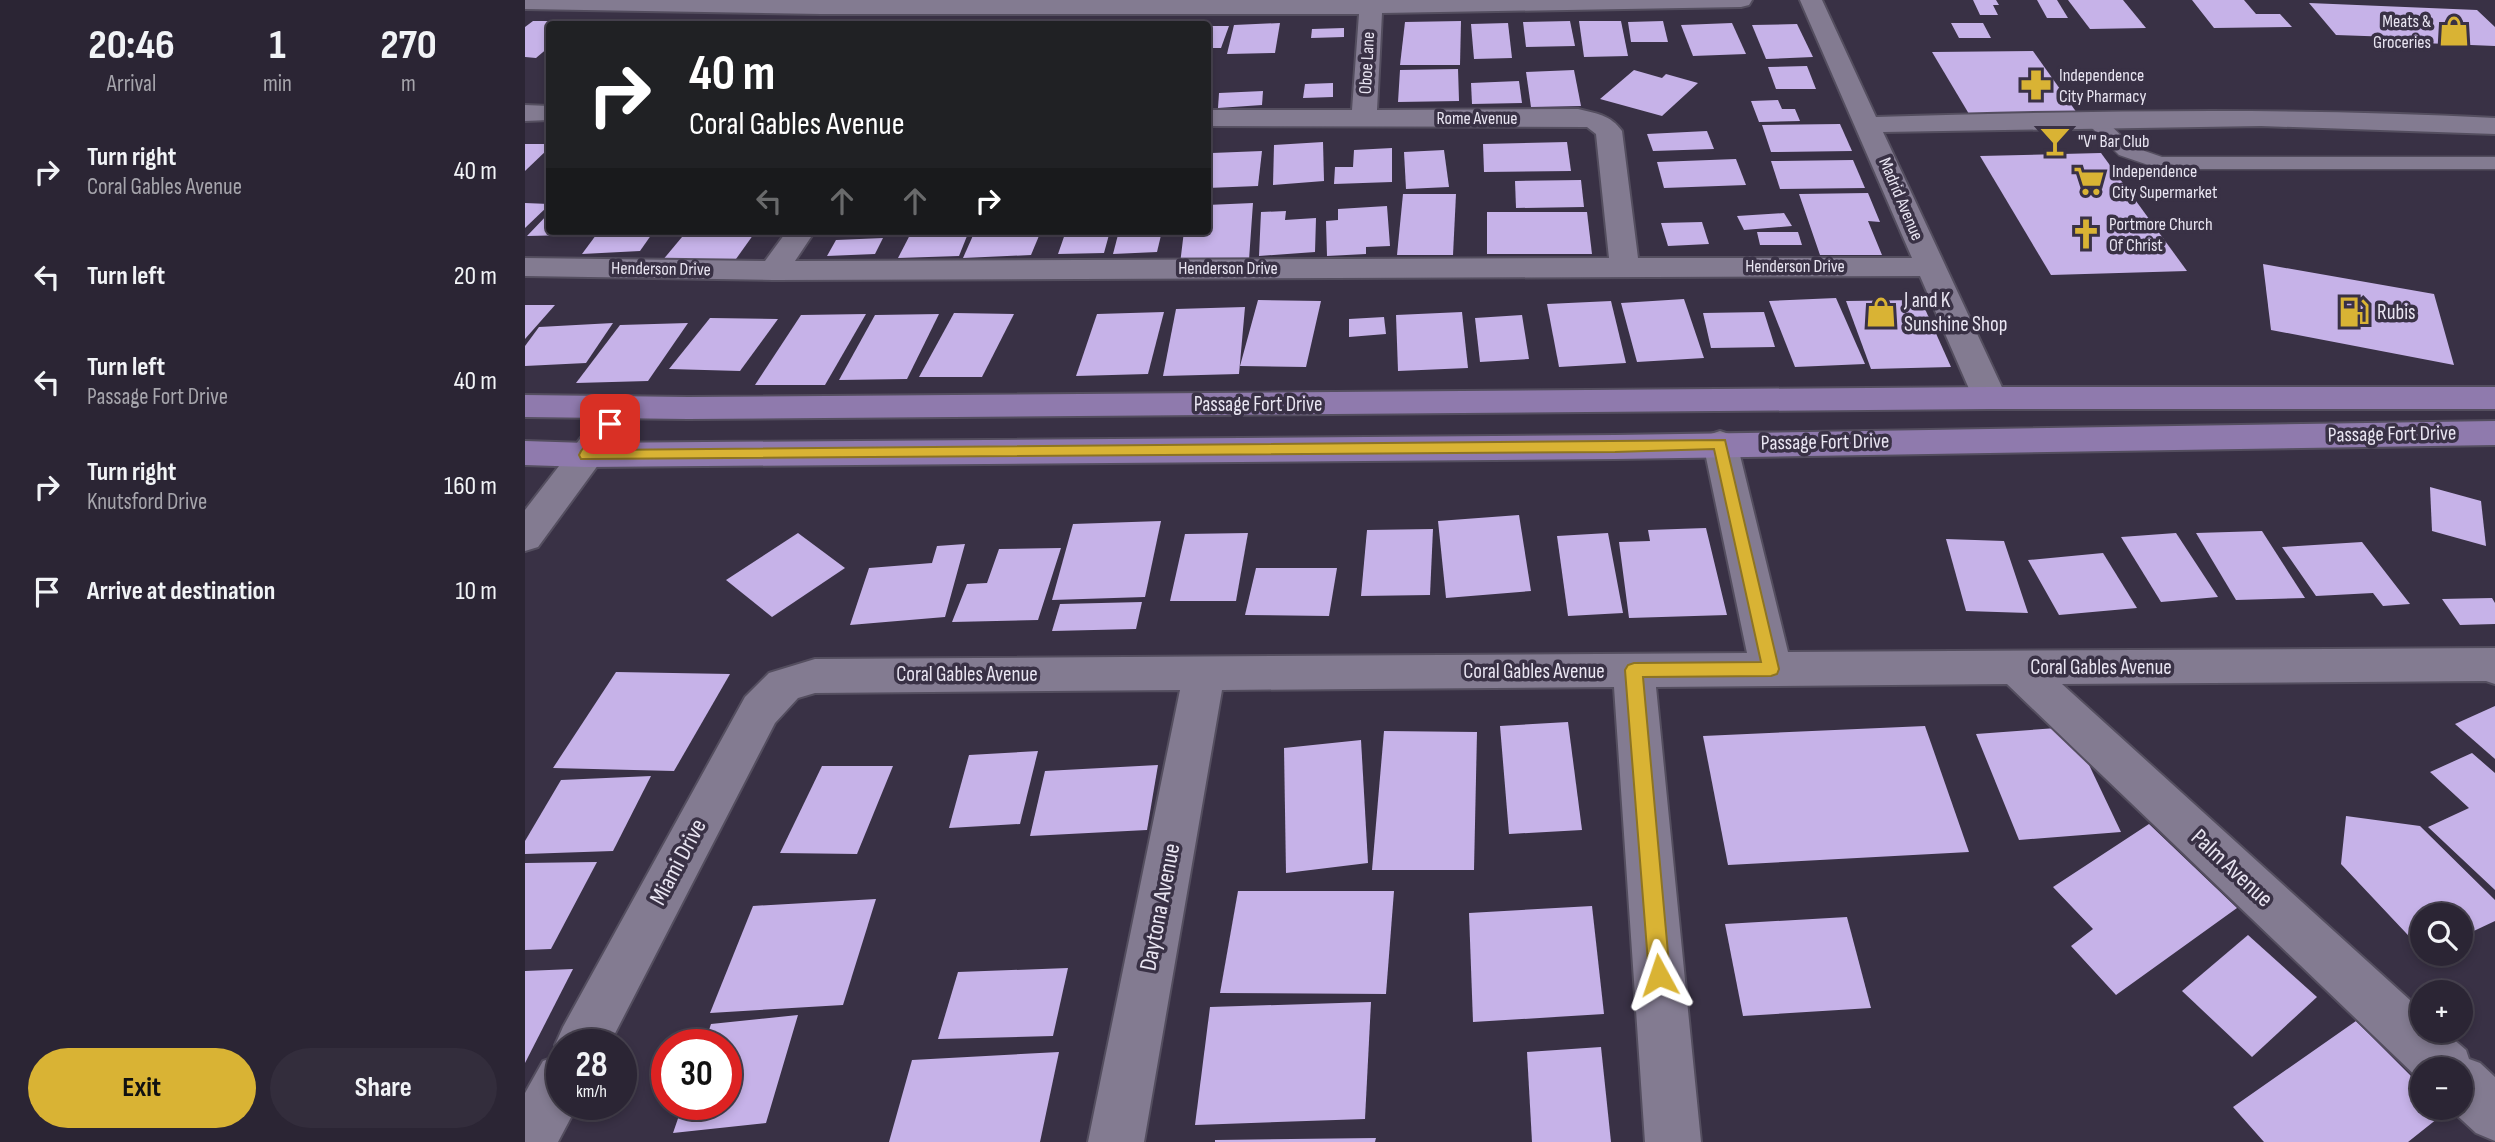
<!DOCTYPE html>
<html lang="en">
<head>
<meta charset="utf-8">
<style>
	:root { --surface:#2b2534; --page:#332d3c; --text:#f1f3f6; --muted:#a6a5ac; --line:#47424f; --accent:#d9b334 }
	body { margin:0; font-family:"Sofia Sans Condensed",sans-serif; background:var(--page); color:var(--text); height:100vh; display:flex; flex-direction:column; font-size:26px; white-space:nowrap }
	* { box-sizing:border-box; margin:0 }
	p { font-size:23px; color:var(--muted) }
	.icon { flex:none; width:38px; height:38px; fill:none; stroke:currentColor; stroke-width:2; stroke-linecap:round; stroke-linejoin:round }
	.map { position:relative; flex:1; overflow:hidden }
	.details { display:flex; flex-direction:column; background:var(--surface); width:525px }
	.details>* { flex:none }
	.hud { position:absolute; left:21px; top:21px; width:665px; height:214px; border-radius:7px; box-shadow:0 4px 10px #0003,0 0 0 2px var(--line); background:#202124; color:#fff; overflow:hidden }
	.buttons { position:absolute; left:1885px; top:903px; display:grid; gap:14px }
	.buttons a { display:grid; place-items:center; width:63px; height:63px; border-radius:50%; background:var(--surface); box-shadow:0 4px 10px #0003,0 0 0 2px var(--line); font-size:35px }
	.speed { position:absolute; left:21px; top:1029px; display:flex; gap:14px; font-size:35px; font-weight:700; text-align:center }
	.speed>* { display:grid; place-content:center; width:91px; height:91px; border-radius:50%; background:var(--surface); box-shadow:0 4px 10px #0003,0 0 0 2px var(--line); line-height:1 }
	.speed small { font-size:18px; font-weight:400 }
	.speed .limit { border:10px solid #d22; background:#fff; color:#111 }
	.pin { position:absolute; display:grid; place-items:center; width:60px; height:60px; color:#fff; margin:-30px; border-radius:14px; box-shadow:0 4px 10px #0006 }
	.me { position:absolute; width:77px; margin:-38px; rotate:355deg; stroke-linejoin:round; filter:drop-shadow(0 0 5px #0008) }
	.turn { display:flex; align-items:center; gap:24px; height:147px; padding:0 28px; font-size:32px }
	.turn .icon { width:91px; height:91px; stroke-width:2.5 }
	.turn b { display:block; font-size:49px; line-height:60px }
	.lanes { display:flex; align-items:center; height:66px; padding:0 28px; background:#0003; justify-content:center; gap:35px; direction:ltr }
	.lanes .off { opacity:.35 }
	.eta { display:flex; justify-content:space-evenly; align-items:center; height:119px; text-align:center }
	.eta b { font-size:42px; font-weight:700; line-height:49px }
	.action { display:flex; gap:14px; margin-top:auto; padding:14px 28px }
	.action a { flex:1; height:80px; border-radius:42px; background:var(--accent); color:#111; font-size:28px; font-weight:700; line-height:80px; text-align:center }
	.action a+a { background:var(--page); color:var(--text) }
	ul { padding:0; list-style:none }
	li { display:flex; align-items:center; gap:21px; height:105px; padding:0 28px }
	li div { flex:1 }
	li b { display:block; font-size:26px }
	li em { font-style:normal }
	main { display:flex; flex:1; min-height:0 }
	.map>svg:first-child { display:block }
</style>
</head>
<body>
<main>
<section class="details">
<div class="eta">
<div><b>20:46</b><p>Arrival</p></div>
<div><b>1</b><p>min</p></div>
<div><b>270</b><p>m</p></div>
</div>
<ul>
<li><svg class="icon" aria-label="right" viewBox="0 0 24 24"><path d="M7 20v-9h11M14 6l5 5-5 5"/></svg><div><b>Turn right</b><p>Coral Gables Avenue</p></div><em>40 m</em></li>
<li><svg class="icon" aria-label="left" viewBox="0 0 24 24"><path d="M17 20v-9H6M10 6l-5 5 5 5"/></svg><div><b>Turn left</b></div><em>20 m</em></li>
<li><svg class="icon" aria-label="left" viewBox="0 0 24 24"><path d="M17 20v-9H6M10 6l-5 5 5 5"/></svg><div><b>Turn left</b><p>Passage Fort Drive</p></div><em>40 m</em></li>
<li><svg class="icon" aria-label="right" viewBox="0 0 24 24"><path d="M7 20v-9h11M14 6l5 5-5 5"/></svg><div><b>Turn right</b><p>Knutsford Drive</p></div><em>160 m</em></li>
<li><svg class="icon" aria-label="arrive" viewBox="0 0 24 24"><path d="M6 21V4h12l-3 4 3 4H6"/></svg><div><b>Arrive at destination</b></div><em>10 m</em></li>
</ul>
<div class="action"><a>Exit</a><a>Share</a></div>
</section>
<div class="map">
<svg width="1970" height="1142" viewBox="0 0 1970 1142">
	<rect width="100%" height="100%" fill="#393145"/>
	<g fill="#c6b2e8">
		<polygon points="1448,0 1471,0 1474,5 1468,5 1473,15 1455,15"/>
		<polygon points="1512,0 1532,0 1543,18 1522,18"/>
		<polygon points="1543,0 1598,0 1621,28 1565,29"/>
		<polygon points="1667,0 1719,0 1731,14 1755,14 1767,27 1689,28"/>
		<polygon points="1784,3 1952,10 1970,27 1970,46 1873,42 1868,37 1811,35"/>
		<polygon points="8,21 57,21 52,24 24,24 24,47 11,58 0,57 0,27"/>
		<polygon points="936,21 935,65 875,65 880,22"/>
		<polygon points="1045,21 1050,46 1001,47 998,22"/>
		<polygon points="1054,21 1096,21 1103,56 1059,57"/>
		<polygon points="1138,21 1143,42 1106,42 1103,22"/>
		<polygon points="755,23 750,53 702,54 709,25"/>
		<polygon points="983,23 987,58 949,59 946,24"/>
		<polygon points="1207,23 1221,54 1168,56 1156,25"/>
		<polygon points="1426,23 1458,23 1466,38 1434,38"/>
		<polygon points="1272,24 1288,57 1241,59 1227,25"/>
		<polygon points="682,26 704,26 696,48 682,48"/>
		<polygon points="819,28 819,37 786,38 787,29"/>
		<polygon points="1508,51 1552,113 1444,114 1407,52"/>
		<polygon points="1282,66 1291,89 1251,89 1243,67"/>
		<polygon points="933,69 934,101 873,102 875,70"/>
		<polygon points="1049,70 1056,106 1006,107 1001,72"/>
		<polygon points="1109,70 1137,78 1141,74 1173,83 1137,116 1075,99"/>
		<polygon points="994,81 997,103 947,104 946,83"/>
		<polygon points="808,83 808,97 778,98 780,84"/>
		<polygon points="738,91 737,105 693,108 694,93"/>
		<polygon points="1253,100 1257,109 1270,109 1275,121 1234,122 1226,101"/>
		<polygon points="1315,124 1327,151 1246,152 1237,125"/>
		<polygon points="1182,131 1189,149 1128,151 1122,134"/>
		<polygon points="798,142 799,181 748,185 749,145"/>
		<polygon points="1042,142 1046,171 959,172 958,144"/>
		<polygon points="0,144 24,144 24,148 0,171"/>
		<polygon points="867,148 867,182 809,184 810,167 828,167 829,150"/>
		<polygon points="919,150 924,187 881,189 879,152"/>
		<polygon points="737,151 733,186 682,188 687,153"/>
		<polygon points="1576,153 1662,271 1526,275 1455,156"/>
		<polygon points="1211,159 1221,185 1139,188 1132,162"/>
		<polygon points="1328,160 1340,188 1255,189 1246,161"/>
		<polygon points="1056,180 1059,207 991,208 990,181"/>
		<polygon points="1343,193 1355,222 1343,221 1357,255 1295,255 1274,194"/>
		<polygon points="878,194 931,194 928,255 872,255"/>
		<polygon points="0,203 24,204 24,205 0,228"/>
		<polygon points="728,203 724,260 655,264 659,231 682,231 682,205"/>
		<polygon points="862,206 865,246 841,247 841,254 802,256 801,221 813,220 813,209"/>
		<polygon points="761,211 760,220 791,218 790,252 734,256 736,212"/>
		<polygon points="962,212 1062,212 1067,254 962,254"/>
		<polygon points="24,213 24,231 52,231 48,235 2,236"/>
		<polygon points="1259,213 1267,226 1219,230 1212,216"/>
		<polygon points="1177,222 1184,244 1143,246 1136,223"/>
		<polygon points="74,231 129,231 115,251 57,254"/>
		<polygon points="162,231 231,231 211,259 137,261"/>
		<polygon points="387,231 444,231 434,256 373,258"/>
		<polygon points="450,231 516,231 506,255 438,258"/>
		<polygon points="541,231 585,231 579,253 533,254"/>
		<polygon points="594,231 637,231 632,252 588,254"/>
		<polygon points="1232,232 1273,232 1277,245 1235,245"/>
		<polygon points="358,238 350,254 302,256 311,240"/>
		<polygon points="1738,264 1909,294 1929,365 1746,330"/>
		<polygon points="1311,298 1340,364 1270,367 1244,301"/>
		<polygon points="1159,299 1179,358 1112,362 1096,303"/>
		<polygon points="733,300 796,301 781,367 715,366"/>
		<polygon points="1396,300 1426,367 1346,369 1321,301"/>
		<polygon points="1086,301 1101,363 1034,367 1022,304"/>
		<polygon points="0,305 30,305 0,339"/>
		<polygon points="720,307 714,374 638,376 651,309"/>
		<polygon points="639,312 623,374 551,376 572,314"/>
		<polygon points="937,312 943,368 873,371 871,315"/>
		<polygon points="1239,312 1250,347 1186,348 1178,313"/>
		<polygon points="429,313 489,314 457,377 394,377"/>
		<polygon points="341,314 300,385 230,385 276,315"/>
		<polygon points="414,314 382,379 314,380 350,315"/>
		<polygon points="997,315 1004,359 955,362 950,318"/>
		<polygon points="859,317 861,334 824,337 824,319"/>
		<polygon points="185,318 253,319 215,371 144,369"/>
		<polygon points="88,323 61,363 0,366 0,346 14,327"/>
		<polygon points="163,323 123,381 51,383 95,325"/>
		<polygon points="1905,487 1956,501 1961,546 1907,531"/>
		<polygon points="994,515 1006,591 921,598 913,521"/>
		<polygon points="636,521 620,597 527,600 548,524"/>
		<polygon points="1181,528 1202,615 1104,618 1094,542 1125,541 1123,530"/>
		<polygon points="908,529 905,595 836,596 842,530"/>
		<polygon points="1737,531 1780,598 1711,600 1671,533"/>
		<polygon points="273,533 320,568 247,617 201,580"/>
		<polygon points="723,533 711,601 645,601 660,534"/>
		<polygon points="1083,533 1098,613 1043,616 1032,536"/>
		<polygon points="1651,533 1693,597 1636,602 1596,537"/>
		<polygon points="1421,539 1479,541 1503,613 1441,611"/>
		<polygon points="1837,542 1885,604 1858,606 1848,593 1791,596 1757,547"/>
		<polygon points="440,544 420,617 325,625 344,568 407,563 412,546"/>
		<polygon points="536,548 513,620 427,622 442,584 462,583 474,549"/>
		<polygon points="1578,553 1612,608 1534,615 1503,560"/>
		<polygon points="731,568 812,568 804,616 720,615"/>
		<polygon points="1967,598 1970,603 1970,624 1935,625 1917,599"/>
		<polygon points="617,602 611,629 527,631 535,604"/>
		<polygon points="91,672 205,674 149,771 28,768"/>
		<polygon points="1970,706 1970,759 1930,724"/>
		<polygon points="1043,722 1057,830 984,834 975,726"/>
		<polygon points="1400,726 1444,852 1203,865 1178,736"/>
		<polygon points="1546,727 1596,832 1494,840 1451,734"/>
		<polygon points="859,731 952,732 949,870 847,870"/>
		<polygon points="836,740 843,863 761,873 759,748"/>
		<polygon points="513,751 495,824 424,828 444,755"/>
		<polygon points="1947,753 1970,773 1970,890 1903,827 1944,808 1905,772"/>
		<polygon points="633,765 622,830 505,836 520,771"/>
		<polygon points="297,766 368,766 332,854 255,853"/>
		<polygon points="126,776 88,851 0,854 0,841 36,780"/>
		<polygon points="1821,816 1895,826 1970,900 1970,921 1936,937 1936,915 1897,915 1897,950 1816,864"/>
		<polygon points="1624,824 1712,908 1591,995 1546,946 1568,929 1528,887"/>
		<polygon points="72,862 26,949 0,950 0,863"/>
		<polygon points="713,891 869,891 861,994 695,993"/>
		<polygon points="351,899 318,1005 185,1013 228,906"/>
		<polygon points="1067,906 1079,1014 948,1022 944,913"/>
		<polygon points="1322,917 1346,1008 1218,1016 1200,924"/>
		<polygon points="1723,935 1792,997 1727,1057 1657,991"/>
		<polygon points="543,968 528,1036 413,1039 433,972"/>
		<polygon points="48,969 0,1063 0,971"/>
		<polygon points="846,1002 840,1119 670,1125 685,1007"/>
		<polygon points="273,1015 241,1123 148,1133 158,1104 201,1104 201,1045 179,1045 186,1024"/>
		<polygon points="1831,1021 1897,1087 1897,1108 1918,1108 1922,1111 1883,1142 1739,1142 1708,1107"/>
		<polygon points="1076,1047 1086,1142 1007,1142 1002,1052"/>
		<polygon points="534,1052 515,1142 364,1142 387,1060"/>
		<polygon points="851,1138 850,1142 690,1142 690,1140"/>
	</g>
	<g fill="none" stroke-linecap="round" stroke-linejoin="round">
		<g stroke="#544e5f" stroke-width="3">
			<polygon id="lane" points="1568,113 1575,115 1608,147 1637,157 1970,157 1970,169 1635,169 1594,155 1558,119"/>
		</g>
		<g stroke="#544e5f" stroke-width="4">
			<g id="street">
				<path d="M0,0h1227l-3,5 -8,2 -359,6 -5,97 201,-1c17,4 33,6 44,22l16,127h274l-112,-258h22l54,117c207,-6 413,-10 619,1v16l-234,-8 -378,6 124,266 -5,8 -12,3 -12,-3 -5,-8 -53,-122 -1147,4 -248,-4v-18l240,3 22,-30h28l-20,30 814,-3 -13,-124 -9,-7 -380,-1v-16h145l7,-96h-538l-296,-5z"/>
				<polygon points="0,105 24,106 24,120 0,121"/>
				<polygon points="97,397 109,400 114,408 109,416 13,547 0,551 0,510 85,400"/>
				<polygon points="1195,431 1207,435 1212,443 1263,652 1970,648 1970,684 1961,681 1537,684 1897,1011 1897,1031 1919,1031 1941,1050 1944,1059 1955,1063 1970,1077 1970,1141 1951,1133 1924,1108 1936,1108 1936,1069 1897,1069 1897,1082 1482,684 1131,687 1176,1142 1120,1142 1089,687 697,690 619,1142 563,1142 655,690 290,693 273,698 250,723 84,1045 37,1045 37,1104 53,1104 33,1142 0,1142 0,1093 18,1061 34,1055 30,1045 38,1027 220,697 244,673 290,659 1222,653 1178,443 1183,435"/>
			</g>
		</g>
		<g stroke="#544e5f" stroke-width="4">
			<g id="secondary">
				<polygon points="1465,387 1970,387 1970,409 1465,409 163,419 0,417 0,395 163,397"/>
				<polygon points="1970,421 1970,445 1090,459 61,467 0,465 0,441 61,443 1090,435"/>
			</g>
		</g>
		<use href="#lane" fill="#837b91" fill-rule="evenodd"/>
		<use href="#street" fill="#837b91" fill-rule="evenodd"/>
		<use href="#secondary" fill="#8f7aad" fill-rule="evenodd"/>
	</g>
	<polygon fill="#d9b334" stroke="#8d7422" stroke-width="2" points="85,419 92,424 73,450 1200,440 1254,669 1252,674 1246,676 1118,677 1145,975 1142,983 1134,986 1127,983 1124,975 1100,670 1103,665 1109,663 1236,662 1189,449 1090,452 56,459 54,455 56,451 80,420"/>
	<defs>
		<g id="shop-bare" transform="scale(2.415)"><path d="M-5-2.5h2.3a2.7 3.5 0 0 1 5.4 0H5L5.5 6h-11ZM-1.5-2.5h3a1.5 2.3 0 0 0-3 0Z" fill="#d9b334" stroke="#393145" stroke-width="2.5" paint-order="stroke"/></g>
		<g id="pharmacy-bare" transform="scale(2.415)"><path d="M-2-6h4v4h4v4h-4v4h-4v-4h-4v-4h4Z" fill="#d9b334" stroke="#393145" stroke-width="2.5" paint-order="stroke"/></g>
		<g id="bar-bare" transform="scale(2.415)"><path d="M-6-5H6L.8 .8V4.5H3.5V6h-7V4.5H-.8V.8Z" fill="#d9b334" stroke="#393145" stroke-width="2.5" paint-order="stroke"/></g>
		<g id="supermarket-bare" transform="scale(2.415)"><path d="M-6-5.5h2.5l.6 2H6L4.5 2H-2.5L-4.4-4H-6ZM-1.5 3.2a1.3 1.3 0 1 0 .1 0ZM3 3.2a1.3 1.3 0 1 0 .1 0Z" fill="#d9b334" stroke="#393145" stroke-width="2.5" paint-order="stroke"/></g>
		<g id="church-bare" transform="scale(2.415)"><path d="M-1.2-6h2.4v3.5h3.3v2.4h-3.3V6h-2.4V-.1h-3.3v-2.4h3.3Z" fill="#d9b334" stroke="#393145" stroke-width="2.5" paint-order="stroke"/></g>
		<g id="fuel-bare" transform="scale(2.415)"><path d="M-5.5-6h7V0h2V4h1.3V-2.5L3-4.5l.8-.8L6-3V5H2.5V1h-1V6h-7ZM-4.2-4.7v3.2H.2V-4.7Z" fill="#d9b334" stroke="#393145" stroke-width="2.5" paint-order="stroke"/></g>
	</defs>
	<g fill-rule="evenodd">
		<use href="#shop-bare" x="1929" y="31"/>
		<use href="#pharmacy-bare" x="1511" y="85"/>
		<use href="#bar-bare" x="1530" y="141"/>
		<use href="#supermarket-bare" x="1564" y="181"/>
		<use href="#church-bare" x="1561" y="234"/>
		<use href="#shop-bare" x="1356" y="312"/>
		<use href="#fuel-bare" x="1829" y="312"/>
	</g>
	<g text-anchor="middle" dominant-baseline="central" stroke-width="7" stroke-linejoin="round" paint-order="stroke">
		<g font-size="18" fill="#e9e5f2" stroke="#393145" text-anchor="start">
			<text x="1906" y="21" text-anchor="end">Meats &amp;<tspan x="1906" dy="21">Groceries</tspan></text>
			<text x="1534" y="75">Independence<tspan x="1534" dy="21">City Pharmacy</tspan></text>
			<text x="1553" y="141">"V" Bar Club</text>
			<text x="1587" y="171">Independence<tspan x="1587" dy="21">City Supermarket</tspan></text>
			<text x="1584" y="224">Portmore Church<tspan x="1584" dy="21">Of Christ</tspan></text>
		</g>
		<g font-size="18" fill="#e9e5f2" stroke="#393145">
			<text transform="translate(842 63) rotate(-87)">Oboe Lane</text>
			<text x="952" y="118">Rome Avenue</text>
			<text transform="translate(1376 199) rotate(67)">Madrid Avenue</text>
			<text x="1270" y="266">Henderson Drive</text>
			<text x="703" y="268">Henderson Drive</text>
			<text transform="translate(136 269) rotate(1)">Henderson Drive</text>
		</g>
		<g font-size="21" fill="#e9e5f2" stroke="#393145" text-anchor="start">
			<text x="1379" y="300">J and K<tspan x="1379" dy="24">Sunshine Shop</tspan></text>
			<text x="1852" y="312">Rubis</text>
		</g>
		<g font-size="21" fill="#e9e5f2" stroke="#393145">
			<text x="733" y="404">Passage Fort Drive</text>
			<text transform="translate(1867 434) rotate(-1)">Passage Fort Drive</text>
			<text transform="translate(1300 442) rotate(-1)">Passage Fort Drive</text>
			<text x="1576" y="667">Coral Gables Avenue</text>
			<text x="1009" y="671">Coral Gables Avenue</text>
			<text x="442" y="674">Coral Gables Avenue</text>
		</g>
		<g font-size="24" fill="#e9e5f2" stroke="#393145">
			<text transform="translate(153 862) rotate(-62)">Miami Drive</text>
			<text transform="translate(1707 868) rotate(43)">Palm Avenue</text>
			<text transform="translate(635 907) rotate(-79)">Daytona Avenue</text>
		</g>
	</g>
</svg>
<div class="buttons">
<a><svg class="icon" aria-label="search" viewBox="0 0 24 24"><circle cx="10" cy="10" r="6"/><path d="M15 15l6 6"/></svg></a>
<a>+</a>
<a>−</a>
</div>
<div class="speed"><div>28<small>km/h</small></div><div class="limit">30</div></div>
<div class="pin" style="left:85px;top:424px;background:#d93025"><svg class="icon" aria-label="arrive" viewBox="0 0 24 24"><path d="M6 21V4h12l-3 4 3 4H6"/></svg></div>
<svg class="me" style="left:1134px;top:975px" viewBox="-20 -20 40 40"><path d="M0-17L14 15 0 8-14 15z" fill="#d9b334" stroke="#fff" stroke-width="4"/></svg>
<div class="hud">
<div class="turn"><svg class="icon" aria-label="right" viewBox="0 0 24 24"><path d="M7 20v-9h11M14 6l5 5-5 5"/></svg><div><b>40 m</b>Coral Gables Avenue</div></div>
<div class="lanes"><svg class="icon off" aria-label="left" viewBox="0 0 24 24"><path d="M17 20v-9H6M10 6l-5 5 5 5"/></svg><svg class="icon off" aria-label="ahead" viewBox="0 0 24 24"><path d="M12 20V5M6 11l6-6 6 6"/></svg><svg class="icon off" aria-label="ahead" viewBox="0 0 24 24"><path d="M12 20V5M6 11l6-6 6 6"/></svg><svg class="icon" aria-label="right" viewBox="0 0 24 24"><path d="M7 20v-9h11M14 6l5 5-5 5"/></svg></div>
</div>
</div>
</main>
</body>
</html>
